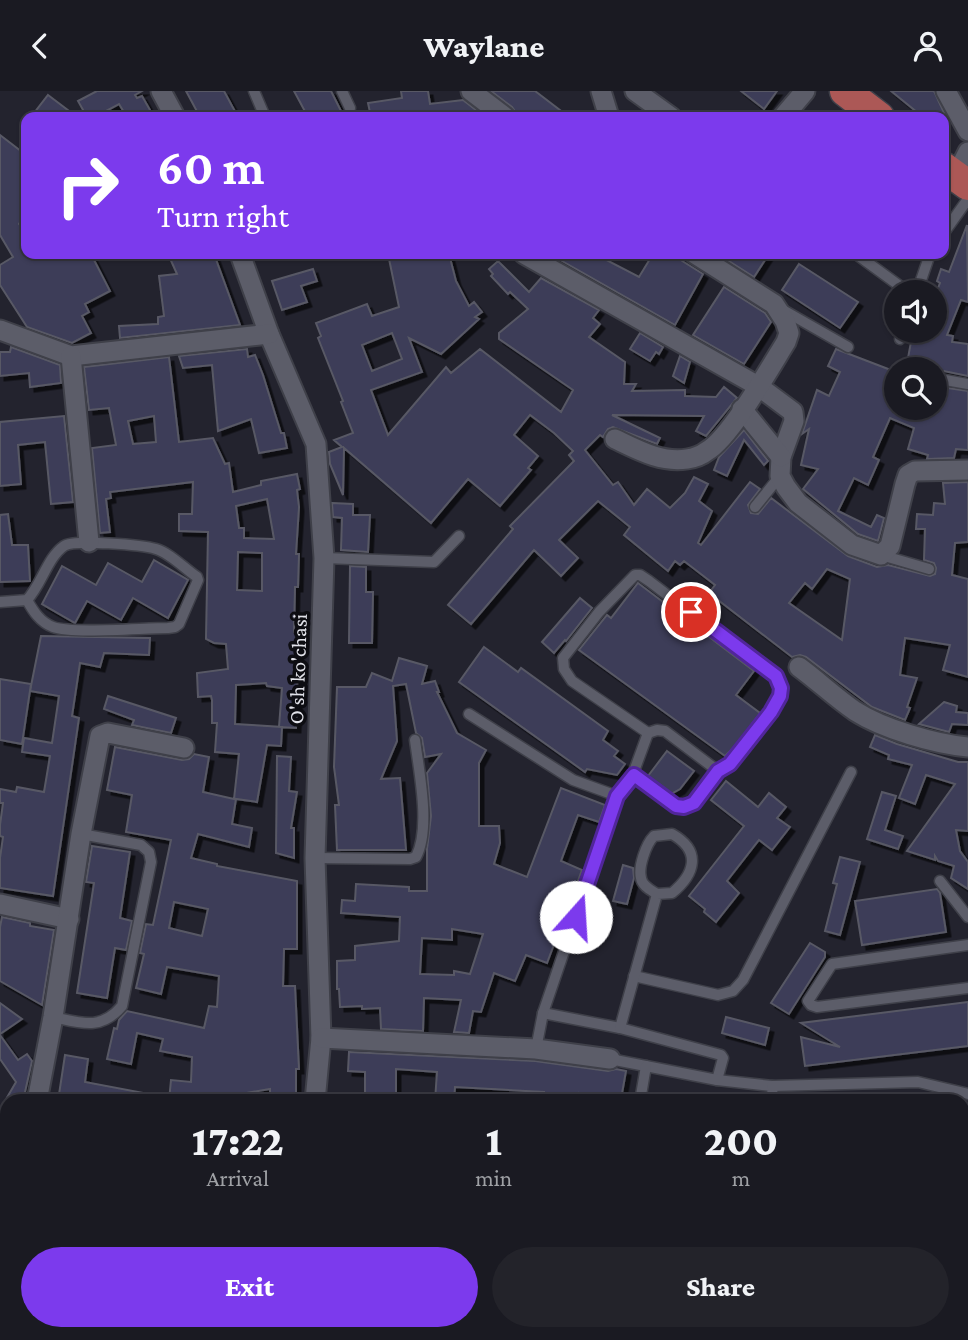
<!DOCTYPE html>
<html lang="en">
<head>
<meta charset="utf-8">
<style>
	:root { --surface:#1a1a22; --page:#23232a; --text:#f1f3f6; --muted:#9fa1a5; --line:#383840; --accent:#7c3aed }
	body { margin:0; font-family:"Crimson Pro",serif; background:var(--page); color:var(--text); height:100vh; display:flex; flex-direction:column; font-size:26px; white-space:nowrap }
	* { box-sizing:border-box; margin:0 }
	p { font-size:23px; color:var(--muted) }
	.icon { flex:none; width:38px; height:38px; fill:none; stroke:currentColor; stroke-width:2; stroke-linecap:round; stroke-linejoin:round }
	.map { position:relative; flex:1; overflow:hidden }
	.side { position:absolute; left:0px; top:1003px; width:970px; height:247px; display:flex; flex-direction:column; background:var(--surface); border-radius:21px 21px 0 0; box-shadow:0 2px 5px #0004,0 0 0 2px var(--line) }
	.side>* { flex:none }
	.guide { position:absolute; left:21px; top:21px; width:928px; height:147px; border-radius:14px; box-shadow:0 2px 5px #0004,0 0 0 2px var(--line); background:#7c3aed; color:#fff; overflow:hidden }
	.fabs { position:absolute; left:884px; top:189px; display:grid; gap:14px }
	.fabs a { display:grid; place-items:center; width:63px; height:63px; border-radius:50%; background:var(--surface); box-shadow:0 2px 5px #0004,0 0 0 2px var(--line); font-size:35px }
	.pin { position:absolute; display:grid; place-items:center; width:60px; height:60px; color:#fff; margin:-30px; border:4px solid #fff; border-radius:50%; box-shadow:0 2px 7px #0007 }
	.me { position:absolute; width:77px; margin:-38px; rotate:19deg; stroke-linejoin:round; filter:drop-shadow(0 0 5px #0008) }
	.turn { display:flex; align-items:center; gap:24px; height:147px; padding:0 21px; font-size:32px }
	.turn .icon { width:91px; height:91px; stroke-width:2.5 }
	.turn b { display:block; font-size:49px; line-height:60px }
	.eta { display:flex; justify-content:space-evenly; align-items:center; height:119px; text-align:center }
	.eta b { font-size:42px; font-weight:800; line-height:49px }
	.cta { display:flex; gap:14px; margin-top:auto; padding:14px 21px }
	.cta a { flex:1; height:80px; border-radius:42px; background:var(--accent); color:#fff; font-size:28px; font-weight:800; line-height:80px; text-align:center }
	.cta a+a { background:var(--page); color:var(--text) }
	header { display:flex; justify-content:space-between; align-items:center; height:91px; padding:0 21px; background:var(--surface); font-size:32px; font-weight:800 }
	.map>svg:first-child { display:block }
</style>
</head>
<body>
<header><svg class="icon" aria-label="back" viewBox="0 0 24 24"><path d="M15 5l-7 7 7 7"/></svg>Waylane<svg class="icon" aria-label="person" viewBox="0 0 24 24"><circle cx="12" cy="8" r="4"/><path d="M4 21q1-7 8-7t8 7"/></svg></header>
<div class="map">
<svg width="968" height="1249" viewBox="0 0 968 1249">
	<defs>
		<filter id="shadow"><feDropShadow dx="4.5" dy="4.5" stdDeviation="0" flood-color="#0009"/></filter>
	</defs>
	<rect width="100%" height="100%" fill="#23232e"/>
	<g fill="#3c3d58" stroke="#585965" stroke-width="2" fill-rule="evenodd" filter="url(#shadow)">
		<polygon points="97,0 142,0 135,4 137,7 142,5 154,26 127,26 119,13 95,26 87,26 78,10"/>
		<polygon points="186,0 224,0 238,26 200,26"/>
		<polygon points="294,0 331,0 344,26 308,26"/>
		<polygon points="401,0 428,0 430,13 463,9 481,23 482,26 371,26 368,12 402,7"/>
		<polygon points="491,0 535,0 569,26 519,26 512,16"/>
		<polygon points="741,0 777,0 764,18"/>
		<polygon points="891,0 934,0 946,26 923,26"/>
		<polygon points="48,4 77,26 31,26"/>
		<polygon points="0,44 26,64 26,122 19,133 26,141 26,163 91,163 110,200 85,213 89,221 82,225 91,242 72,252 27,236 0,194 0,174 13,166 0,144"/>
		<polygon points="967,134 968,211 961,209 947,244 953,245 952,251 968,253 968,285 934,278 906,278 913,240 934,240 934,207 940,192 937,190 941,178 949,181"/>
		<polygon points="168,163 214,163 240,234 120,247 119,235 158,233 158,226 164,225 159,185 177,183"/>
		<path d="M388,163h61l7,27 13,25 5,-4 8,10 -7,5 4,2 -38,35 -32,-16 13,34 -51,18 17,45 58,-68 5,6 29,-24 81,63 12,-22 -74,-51v-6l29,-24 -18,-17 -2,2 -17,-18 2,-2 -4,-5 9,-8 31,31 12,-14 58,32 -6,8 7,6 -11,13 36,25 -1,22h12l-4,7 53,-1v6l31,1 8,-10 13,11 -31,38 -10,-5 8,-15 -92,-1 48,23 -3,6 -44,-17 -5,2 -5,8 -3,-2 -15,15 28,35 5,-3 16,23 13,-16 23,19 15,-15 9,-16 14,7 -9,17 13,10 -14,32 3,2 49,-63 10,7 -12,16 3,8 7,1 13,-16 77,58 29,11 11,-2 42,11 5,-2 1,-6 -2,-5 -10,-3 1,-31h-9l1,-15 16,1 1,-12 11,1 -2,-21 25,-1v60l-13,1 -3,32 16,4v98l-25,-7 7,-25 -45,-7 -5,37 17,3 -10,29 3,1 -5,12 -33,-13 -66,-50 -6,-2 -8,2 -83,-64 6,-8 -31,-24 -4,4 -5,-4 -7,10 -44,-36 6,-8 -32,-26 -39,39 19,18 -17,18 -27,-26 -63,74 -23,-19 65,-76 -3,-3 64,-65 -5,-6 4,-4 -19,-18 -24,-18 -16,20 24,21 -10,12 3,2 -31,36 -32,-27 -37,44 -87,-75 -1,47 -13,-31 -1,-12 13,-5 -8,-7 19,-7 -12,-31 2,-1 -25,-63 3,-2 -5,-13 51,-19 5,12 27,-9zM392,242l10,26 -30,12 -10,-26zM827,478l23,10 -8,61 -53,-37 16,-20 7,6z"/>
		<polygon points="557,163 595,163 639,186 653,163 671,163 703,183 675,234 555,166"/>
		<polygon points="718,163 769,163 754,186"/>
		<polygon points="799,173 858,211 840,237 782,199"/>
		<polygon points="313,178 317,190 301,195 307,211 282,219 272,190"/>
		<polygon points="724,196 765,222 771,231 744,273 693,244"/>
		<polygon points="640,242 663,256 659,263 656,261 650,270 630,258"/>
		<polygon points="11,256 60,274 61,292 30,296 29,282 0,285 0,261 10,261"/>
		<polygon points="247,258 248,266 255,264 263,284 281,342 284,342 287,357 259,362 251,328 218,340 212,274 183,277 179,265"/>
		<polygon points="836,258 896,281 896,317 934,317 934,295 968,300 968,359 956,358 954,367 927,368 928,364 908,358 914,337 890,327 873,366 879,369 868,394 854,387 838,420 871,436 877,424 884,427 878,450 858,443 803,398 818,378 801,374 809,338 802,343 817,299 829,305 840,281 828,275"/>
		<polygon points="680,265 690,271 684,292 673,285"/>
		<path d="M169,266l10,85 34,-4 12,26 4,-1 4,29 28,-7v-4l36,-7 3,15 -3,1 2,17 -3,47h3l-1,33h-3l-1,45h3l2,35h-3l2,27 -2,34 -17,-1 3,-39 -15,-2 -1,-3 -30,2 -1,39 47,3 -1,19 -14,-1 -10,57 -21,-3 -4,25 20,4 -3,19 -51,-13 -7,24 26,6v2l80,15v68h-13l-1,37h12l4,83h-3v32h-23v-5h-3v-7l-47,8v4h-54l2,-21 20,2 1,-25 -32,-6 3,-12 -26,-6 -6,31 -24,-5 7,-31 3,1 2,-9 8,-9 77,17 5,-22 8,1 2,-31 -52,-9 -6,27 -25,-6 8,-34 -4,-1 6,-29 7,1 18,-85 -45,-8 6,-37 -25,-5 8,-43 67,13 7,-1 5,-5 15,3 -6,35 31,7 5,-45 -24,-2 2,-29h-5v-23l-1,-4 -13,1 -1,-24 31,-4 -2,-25 -12,-1 -8,-4 2,-107 -29,-1v-17h13l1,-32 -83,10 1,6 -5,1 4,33 -10,1 -8,-85 24,-3 -7,-37 -20,2 -5,-43zM154,325l2,26 -23,2 -5,-23zM267,408l7,40 -30,-1v-10h-5l-3,-22zM238,461l24,1v38l-25,-1zM174,811l34,7 -6,27 -33,-8z"/>
		<polygon points="64,325 73,411 51,413 45,351 18,354 21,393 0,395 0,331"/>
		<polygon points="744,339 768,370 764,374 744,349 727,385 714,379 719,366"/>
		<polygon points="332,412 353,413 353,424 370,424 368,461 341,459 342,427 333,426"/>
		<polygon points="8,423 12,454 28,454 30,490 0,491 0,424"/>
		<polygon points="154,469 188,489 168,527 133,507 121,529 87,510 75,532 42,513 62,475 96,494 108,472 142,491"/>
		<polygon points="350,475 366,476 366,501 373,501 372,552 349,552"/>
		<polygon points="638,492 754,580 736,604 760,622 739,651 725,665 579,559 607,524 611,527"/>
		<polygon points="580,507 592,517 566,550 565,549 554,562 542,551"/>
		<polygon points="41,545 150,547 149,564 104,562 100,576 80,572 72,625 79,627 53,805 0,797 0,767 3,746 0,745 0,734 3,712 0,712 0,698 16,701 17,696 44,701 50,665 22,661 24,647 52,652 59,605 30,600"/>
		<polygon points="484,556 518,581 521,577 608,640 603,649 618,660 614,665 625,673 617,684 587,678 585,681 459,591"/>
		<path d="M399,567l28,8 -5,18 13,-3 4,11h-2l20,41 29,17 -7,13v63h20l1,17 -6,21 33,13 34,-89 44,17 -6,17 -21,-7 -17,46 21,9 -35,93 -21,-8 -11,26 -21,-8 -13,39 -8,-1 -4,22 -15,-1 7,-32 -37,-2 -1,33 -42,-2 -1,-21 -18,1v-3l-22,1 -1,-18h-2v-28l18,-1v-14l44,-5 1,-24 -59,-4 1,-13 13,1 1,-17 53,3v4h18v-42l4,-33 -4,-43 14,-19 -16,3 -3,-19 -6,-5 -10,-49 -13,2 4,55 -16,38 19,-1 6,72h-69l-2,-45h4l-5,-38 3,-80h29l6,-14 20,8zM452,838l31,5 -13,40 -16,-3v4l-34,-1 2,-36 30,2z"/>
		<polygon points="0,588 31,593 22,653 0,649"/>
		<polygon points="108,605 176,627 171,642 132,634 134,629 104,618"/>
		<polygon points="944,611 957,615 956,621 968,622 968,634 952,633 949,641 919,633"/>
		<polygon points="875,644 897,653 958,671 968,671 968,740 956,739 960,760 968,771 968,798 951,787 954,775 938,770 935,765 935,769 907,760 955,693 926,684 915,713 899,707 912,674 888,668 889,664 870,656"/>
		<polygon points="667,660 694,680 680,698 671,703 648,685"/>
		<polygon points="277,665 291,666 289,700 297,701 291,737 294,737 294,767 276,762"/>
		<polygon points="726,690 758,716 769,702 786,716 777,727 790,736 772,759 759,749 727,790 739,802 716,831 704,821 705,818 689,805 744,735 711,709"/>
		<polygon points="882,701 896,705 885,739 903,745 898,758 867,748"/>
		<polygon points="92,755 130,761 120,827 132,830 126,859 115,857 107,907 77,902 94,792 86,791"/>
		<polygon points="840,766 860,771 840,844 825,840 837,793 833,792"/>
		<polygon points="623,774 633,777 634,787 627,813 613,810"/>
		<polygon points="937,798 940,802 946,841 862,854 855,810"/>
		<polygon points="2,826 30,832 30,835 54,839 42,914 0,890 0,836"/>
		<polygon points="810,852 825,861 825,866 789,923 771,912"/>
		<polygon points="968,911 968,955 805,975 801,946 840,956 801,932"/>
		<polygon points="0,912 22,928 0,943"/>
		<polygon points="726,926 769,937 765,954 722,942"/>
		<polygon points="0,944 18,969 27,963 32,970 23,1010 5,1010 16,991 0,968"/>
		<polygon points="349,961 535,970 608,980 616,978 626,980 621,1008 579,1002 579,1010 544,1010 544,1001 455,996 454,1010 435,1010 437,981 396,978 396,1010 365,1010 365,981 348,980"/>
		<polygon points="65,964 88,968 85,991 149,1003 149,1010 58,1010"/>
	</g>
	<g fill="none" stroke-linecap="round" stroke-linejoin="round">
		<g stroke="#3f4049" stroke-width="13">
			<g id="service">
				<polyline points="254,0 265,26"/>
				<polyline points="342,0 350,17"/>
				<polyline points="943,143 968,108"/>
				<polyline points="856,163 908,201"/>
				<polyline points="917,201 930,163"/>
				<polyline points="783,219 848,256"/>
				<polyline points="900,248 903,240"/>
				<polyline points="934,287 968,293"/>
				<polyline points="755,416 780,385"/>
				<polyline points="881,464 929,478"/>
				<polyline points="324,467 434,471 459,445"/>
				<path d="M0,511l27,-2c15,-16 20,-42 37,-54 10,-7 79,-1 92,3 14,4 29,20 41,28l1,3 -19,44 -4,3 -7,1c-25,0 -96,6 -115,-1 -13,-5 -20,-16 -26,-27"/>
				<polyline points="469,623 573,689 617,705"/>
				<path d="M633,683l42,32c21,4 32,-21 43,-35l-53,-40 -8,-1 -9,3"/>
				<path d="M315,767l95,1 6,-2c15,-29 3,-85 -1,-117"/>
				<polyline points="940,790 968,826"/>
				<polyline points="968,854 832,873 808,910 811,914 817,916 968,897"/>
				<polyline points="634,885 718,904 733,900 743,889 851,681"/>
				<polyline points="543,922 620,937 721,964 723,967 717,989"/>
				<path d="M53,926c28,6 48,14 69,-11l29,-144 -2,-10 -8,-7 -60,-11"/>
				<path d="M620,937l37,-134c-6,-4 -15,-8 -16,-16 -3,-11 5,-34 13,-42l18,-2c30,17 23,40 0,59l-15,1"/>
				<path d="M536,958l7,-36 74,-217 16,-22 15,-41 -76,-52 -8,-12 -1,-11 36,-46 36,-37h5l9,6 130,99c2,6 3,11 1,17 -5,18 -47,65 -62,74"/>
				<polyline points="610,968 717,989 772,995 773,1010"/>
				<polyline points="772,995 918,991 968,1003"/>
				<polyline points="640,1010 646,975"/>
				<polyline points="625,1242 626,1249"/>
				<polyline points="178,1249 181,1242"/>
				<polyline points="480,1249 487,1242"/>
			</g>
		</g>
		<g stroke="#3f4049" stroke-width="23">
			<g id="minor">
				<polyline points="161,0 175,26"/>
				<polyline points="471,0 505,26"/>
				<polyline points="601,0 609,26"/>
				<polyline points="635,0 671,26"/>
				<polyline points="946,0 968,40"/>
				<polyline points="783,26 805,0"/>
				<polyline points="956,85 968,61"/>
				<polyline points="240,163 269,243 316,353 324,467 315,767 321,947 315,1010"/>
				<polyline points="524,163 758,295 793,321 794,330 781,366 780,385 786,396 798,412 852,454 881,464 890,455 905,393 908,384 915,380 968,379"/>
				<polyline points="0,239 71,265 269,243"/>
				<polyline points="71,265 89,451"/>
				<polyline points="742,318 781,366"/>
				<path d="M615,348c23,11 46,24 72,20 7,-1 15,-4 20,-8 23,-13 64,-85 79,-109l3,-9 -4,-12 -11,-17 -79,-50"/>
				<path d="M799,576c19,14 37,31 56,44 28,18 80,33 113,36"/>
				<polyline points="0,813 69,828"/>
				<polyline points="321,947 536,958 610,968"/>
				<polyline points="37,1010 53,926 81,743 100,645 108,642 184,657"/>
				<polyline points="0,1057 7,1049"/>
				<polyline points="293,1242 294,1249"/>
			</g>
		</g>
		<g stroke="#3f4049" stroke-width="33">
			<g id="primary">
				<polyline points="845,0 879,26"/>
				<polyline points="943,76 968,94"/>
			</g>
		</g>
		<use href="#service" stroke="#5c5d69" stroke-width="10"/>
		<use href="#minor" stroke="#5c5d69" stroke-width="19"/>
		<use href="#primary" stroke="#ac5856" stroke-width="30"/>
	</g>
	<g fill="none" stroke-linecap="round" stroke-linejoin="round">
		<g stroke="#51269a" stroke-width="18">
			<polyline id="route" points="576,826 617,705 634,684 676,715 684,716 694,712 718,680 730,673 771,621 780,605 781,597 776,585 691,521"/>
		</g>
		<use href="#route" stroke="#7c3aed" stroke-width="12"/>
	</g>
	<g text-anchor="middle" dominant-baseline="central" stroke-width="7" stroke-linejoin="round" paint-order="stroke">
		<g font-size="21" fill="#e1e2e9" stroke="#0d0d12">
			<text transform="translate(298 578) rotate(-88)">O'sh ko'chasi</text>
		</g>
	</g>
</svg>
<div class="fabs">
<a><svg class="icon" aria-label="sound" viewBox="0 0 24 24"><path d="M4 9h4l5-4v14l-5-4H4zM17 9q2 3 0 6"/></svg></a>
<a><svg class="icon" aria-label="search" viewBox="0 0 24 24"><circle cx="10" cy="10" r="6"/><path d="M15 15l6 6"/></svg></a>
</div>
<div class="pin" style="left:691px;top:521px;background:#d93025"><svg class="icon" aria-label="arrive" viewBox="0 0 24 24"><path d="M6 21V4h12l-3 4 3 4H6"/></svg></div>
<svg class="me" style="left:576px;top:826px" viewBox="-20 -20 40 40"><circle r="19" fill="#fff"/><path d="M0-13L10 11 0 6-10 11z" fill="#7c3aed"/></svg>
<div class="guide">
<div class="turn"><svg class="icon" aria-label="right" viewBox="0 0 24 24"><path d="M7 20v-9h11M14 6l5 5-5 5"/></svg><div><b>60 m</b>Turn right</div></div>
</div>
<section class="side">
<div class="eta">
<div><b>17:22</b><p>Arrival</p></div>
<div><b>1</b><p>min</p></div>
<div><b>200</b><p>m</p></div>
</div>
<div class="cta"><a>Exit</a><a>Share</a></div>
</section>
</div>
</body>
</html>
